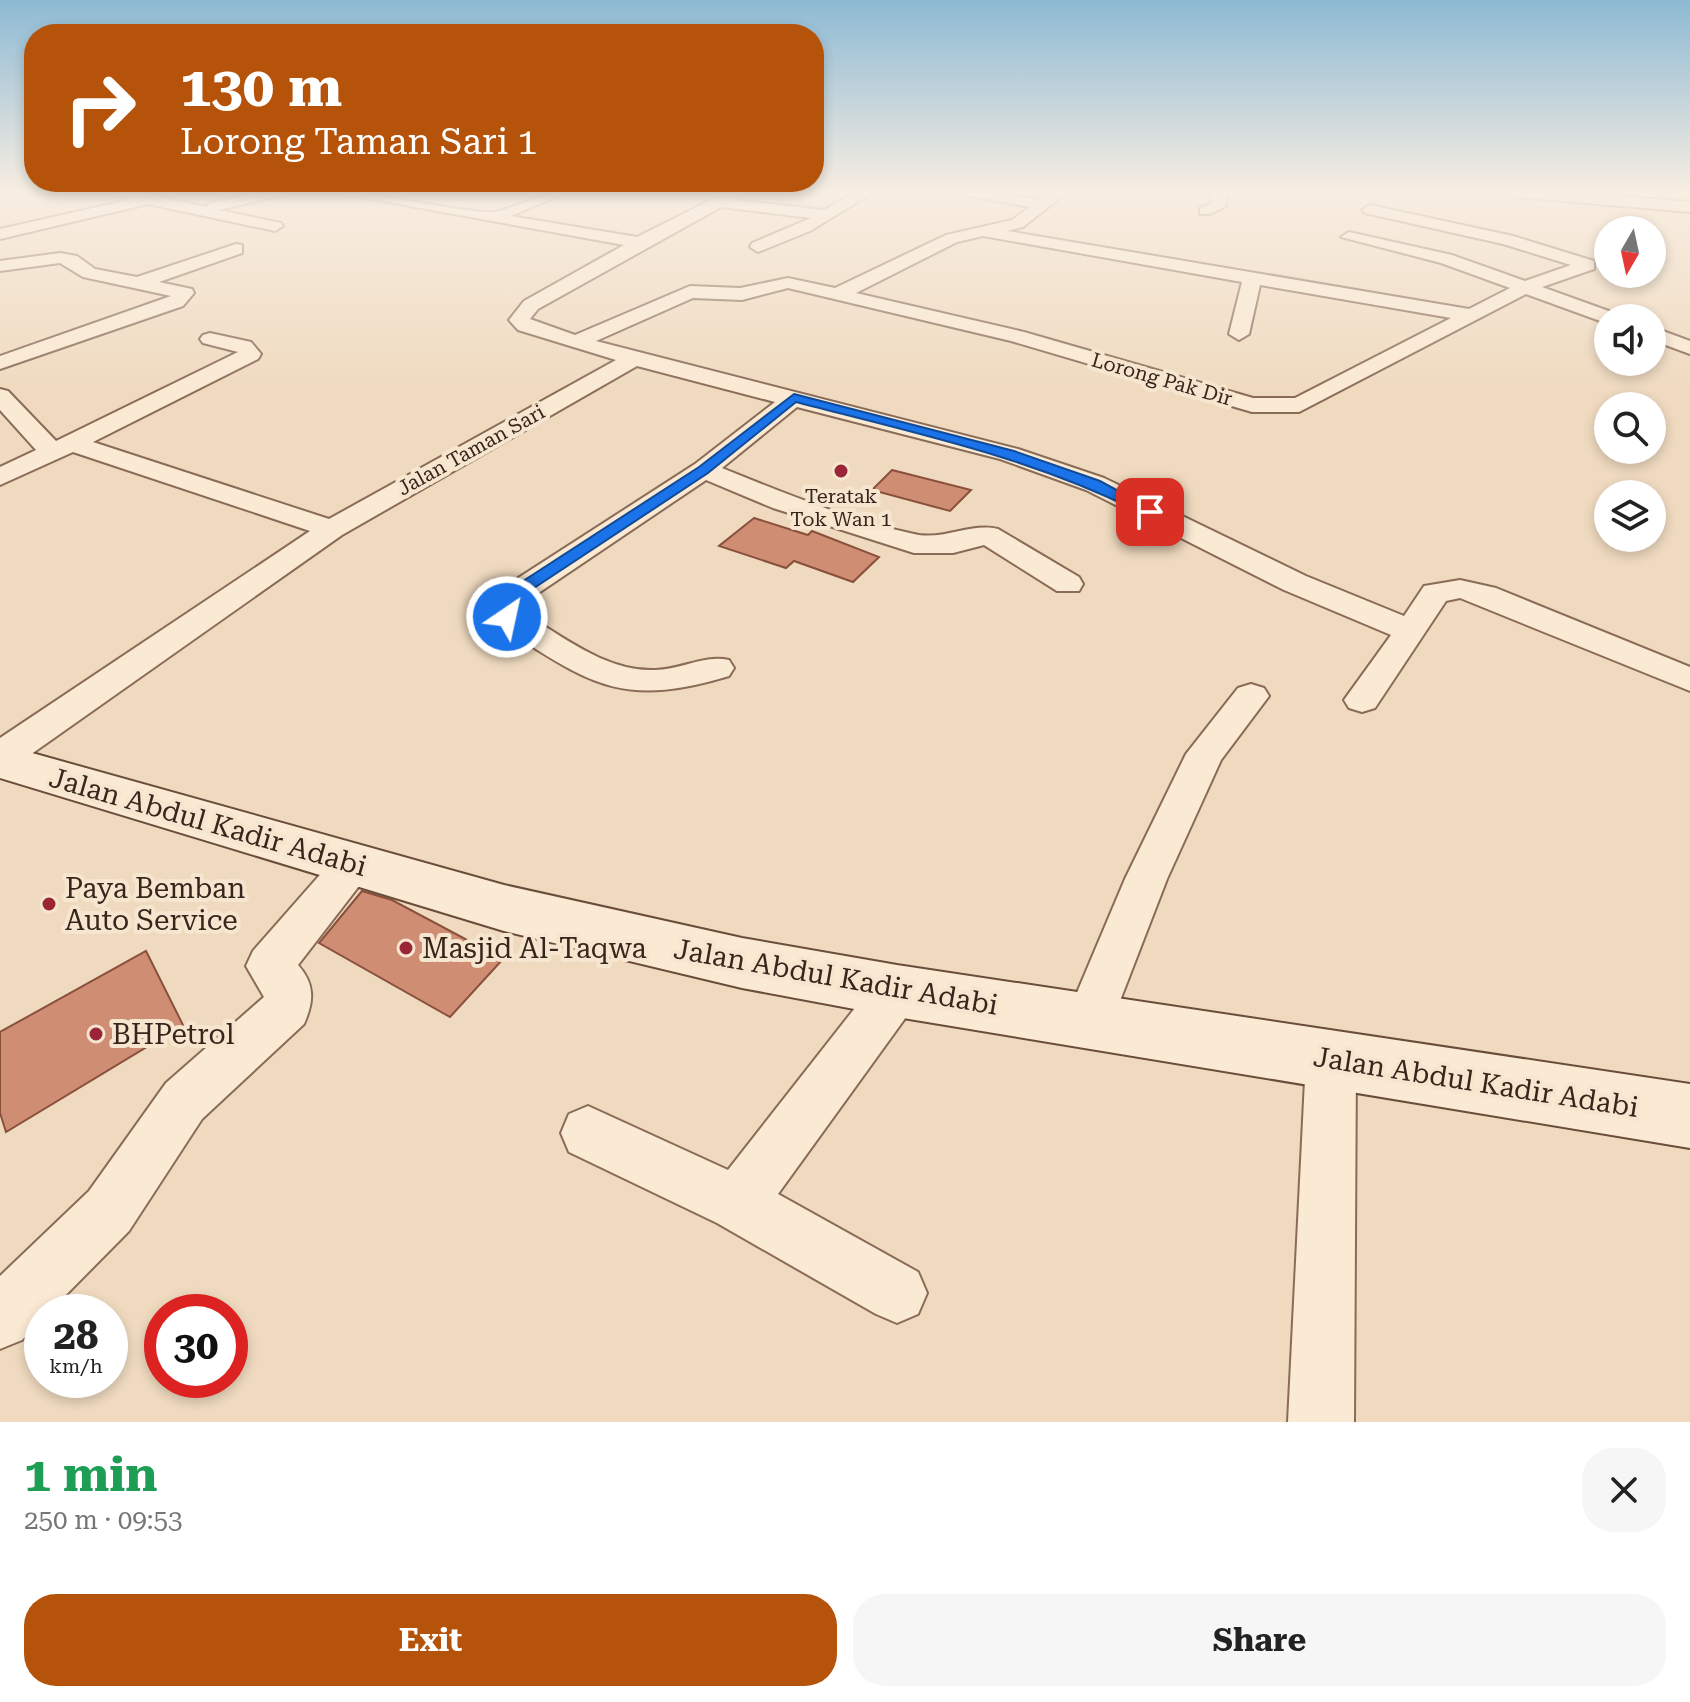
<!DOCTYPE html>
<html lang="en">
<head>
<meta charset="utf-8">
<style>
	:root { --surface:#fff; --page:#f6f6f6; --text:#222; --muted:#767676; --accent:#b45309 }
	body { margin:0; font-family:"Roboto Serif",serif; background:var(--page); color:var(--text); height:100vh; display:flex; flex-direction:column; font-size:30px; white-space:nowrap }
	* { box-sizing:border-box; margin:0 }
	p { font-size:26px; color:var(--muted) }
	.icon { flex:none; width:44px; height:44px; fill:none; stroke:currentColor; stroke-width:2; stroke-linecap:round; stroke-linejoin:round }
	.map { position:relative; height:1422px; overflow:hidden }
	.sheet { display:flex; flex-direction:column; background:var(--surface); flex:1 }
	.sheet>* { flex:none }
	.banner { position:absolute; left:24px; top:24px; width:800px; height:168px; border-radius:32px; box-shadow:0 4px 12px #0003; background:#b45309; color:#fff; overflow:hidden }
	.needle { width:52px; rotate:189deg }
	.tools { position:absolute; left:1594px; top:216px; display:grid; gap:16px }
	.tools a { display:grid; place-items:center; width:72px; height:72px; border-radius:50%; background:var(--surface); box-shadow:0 4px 12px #0003; font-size:40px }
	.speed { position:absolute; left:24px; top:1294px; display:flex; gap:16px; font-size:40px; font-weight:700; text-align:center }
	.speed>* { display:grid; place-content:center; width:104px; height:104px; border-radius:50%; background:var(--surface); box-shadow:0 4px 12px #0003; line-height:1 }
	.speed small { font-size:20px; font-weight:400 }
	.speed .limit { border:12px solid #d22; background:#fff; color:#111 }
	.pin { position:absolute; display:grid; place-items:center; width:68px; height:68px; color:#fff; margin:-34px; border-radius:16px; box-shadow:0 4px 12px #0006 }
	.me { position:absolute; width:88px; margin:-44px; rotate:34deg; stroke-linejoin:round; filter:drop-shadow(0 0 6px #0008) }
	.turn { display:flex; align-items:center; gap:28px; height:168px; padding:0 24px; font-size:36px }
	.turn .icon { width:104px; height:104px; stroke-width:2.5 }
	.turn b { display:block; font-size:56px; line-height:68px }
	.round { display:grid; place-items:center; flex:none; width:84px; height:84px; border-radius:32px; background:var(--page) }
	.headline { display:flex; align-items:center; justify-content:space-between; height:136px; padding:0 24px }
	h1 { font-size:48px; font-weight:700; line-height:60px; color:#1e9e55 }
	.cta { display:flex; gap:16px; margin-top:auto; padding:16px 24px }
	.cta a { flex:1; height:92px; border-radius:32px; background:var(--accent); color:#fff; font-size:32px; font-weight:700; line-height:92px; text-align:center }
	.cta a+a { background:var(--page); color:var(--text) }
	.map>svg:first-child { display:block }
</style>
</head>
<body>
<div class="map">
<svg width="1690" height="1422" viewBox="0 0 1690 1422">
	<rect width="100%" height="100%" fill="#efdabf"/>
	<g fill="#cf8d74" stroke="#89503c" stroke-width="2">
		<polygon points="892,470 971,490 950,511 872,490"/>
		<polygon points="754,518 808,535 812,531 879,557 853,582 794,561 786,568 719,546"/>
		<polygon points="362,891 392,900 503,959 450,1017 319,943"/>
		<polygon points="146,951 183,1025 6,1132 0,1113 0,1032"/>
	</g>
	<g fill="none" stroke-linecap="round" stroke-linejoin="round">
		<g stroke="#896b57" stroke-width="4">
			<g id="street">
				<polygon points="111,193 141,193 207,207 209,203 257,193 290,193 219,210 281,223 283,226 275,231 148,204 0,239 0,229 128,200"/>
				<path d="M338,193c51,0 99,16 149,19 19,2 49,-19 78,-19l-54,23 126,21 88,-44h19l-9,7 89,10 30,-17h18l-62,38 -52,21 -8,-5 2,-4 59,-25 -90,-11 -183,102 -8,10 45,16 115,-49 50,2 48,-10 47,10 111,-53 66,-15 18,-13 -75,-14h40l45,7 9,-7h17l-43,34 -16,4 462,78 41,-21 -69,-25 -100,-26 8,-5 103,23 73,26 46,-16 -68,-21 -138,-31 -3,-3 8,-5 143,31 81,25v8l-52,18 75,27 3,4h-12v5l-5,-1 -77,-28 -227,118h-47l-241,-71 -223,-53 -46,12 -49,-2 -97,43 422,108 86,29 202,98 98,40 20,-30 36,-6 36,8 194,79v24l-230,-93 -14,3 -71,107 -13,4 -13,-4 -5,-8 47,-65 -107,-45 -198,-100 -86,-31 -203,-52 -75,61c62,25 127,52 192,66 28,7 58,-12 84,-5l81,48 4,7 -4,7h-22l-73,-46 -31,8h-39l-141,-45 -67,-28 -172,116 -10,9 -1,8c40,23 83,59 132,57 25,0 50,-16 74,-10l5,8 -5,8c-112,34 -141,5 -233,-52l-5,-7 1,-15 20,-20 183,-118 80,-62 -138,-36 -295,169 -329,232 -13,4v-33l310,-207 -237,-79 -73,33v-18l36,-17 -36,-40v-21l8,2 48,50 182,-89 -35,-9 -3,-4 3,-4 7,-2 41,9 10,12 -3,5 -165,83 236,77 287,-159 -98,-30 -9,-10 15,-19 100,-56zM983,236l259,46 -13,52 10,6 10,-6 11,-49 191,33 -156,80h-42l-229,-66 -168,-39 101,-51z"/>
				<polygon points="1212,193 1226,193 1226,206 1210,214 1200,214 1200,208 1211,204"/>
				<polygon points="1512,193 1578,193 1690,202 1690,212 1519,197"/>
				<polygon points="236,244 242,245 242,253 159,282 192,289 194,293 183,306 0,369 0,356 171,296 83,277 60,263 0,271 0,261 60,253 77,256 95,269 137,277"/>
				<polygon points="1652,327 1690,341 1690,354 1652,340"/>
				<polygon points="1251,684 1264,688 1269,696 1221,760 1167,879 1106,1037 1089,1044 1072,1037 1065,1021 1125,879 1186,754 1238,688"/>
				<path d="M355,847l15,5 6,12 -78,101c17,19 16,36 6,59l-102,95 -73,112 -80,81h-7v7l-20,21 -22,9v-73l89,-85 77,-108 98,-86 -18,-31 7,-15 87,-99z"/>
				<polygon points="897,970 914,976 921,991 914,1006 778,1194 918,1272 927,1293 918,1314 897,1323 876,1314 717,1223 569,1152 561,1133 569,1114 588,1106 728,1170 880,976"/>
				<polygon points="1331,1036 1349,1043 1356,1060 1354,1422 1288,1422 1306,1060 1313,1043"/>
			</g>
		</g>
		<g stroke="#6a4c3a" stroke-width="4">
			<polygon id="secondary" points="0,744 504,885 742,938 897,965 1690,1084 1690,1148 897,1017 742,988 504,931 0,778"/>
		</g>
		<use href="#street" fill="#fae9d3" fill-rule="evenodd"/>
		<use href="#secondary" fill="#fae9d3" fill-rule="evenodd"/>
	</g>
	<linearGradient id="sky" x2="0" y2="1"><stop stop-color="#8cb9d3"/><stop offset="0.49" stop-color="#f8eee2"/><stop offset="1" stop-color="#f8eee2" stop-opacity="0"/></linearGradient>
	<rect width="1690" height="392" fill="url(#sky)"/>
	<path fill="#1a73e8" stroke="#114b97" stroke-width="2" d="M794,394l220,57 86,30 57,31 -12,3c-110,-57 -230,-82 -349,-113l-88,71 -180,119 -12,12 -4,16h-11l-1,-18 17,-17 182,-118z"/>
	<g fill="#9a2536" stroke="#f6e6cf" stroke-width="3">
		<circle cx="841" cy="471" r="8"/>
		<circle cx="49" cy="904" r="8"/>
		<circle cx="406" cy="948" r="8"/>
		<circle cx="96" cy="1034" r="8"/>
	</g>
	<g text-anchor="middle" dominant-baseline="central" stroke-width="8" stroke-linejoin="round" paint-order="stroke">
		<g font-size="20" fill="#38261c" stroke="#f6e6cf">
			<text transform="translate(1162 379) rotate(16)">Lorong Pak Dir</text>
			<text transform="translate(471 450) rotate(-29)">Jalan Taman Sari</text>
		</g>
		<g font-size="20" fill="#38261c" stroke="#f6e6cf">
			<text x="841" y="496">Teratak<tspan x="841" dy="23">Tok Wan 1</tspan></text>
		</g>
		<g font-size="28" fill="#38261c" stroke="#f6e6cf">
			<text transform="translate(208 822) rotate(16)">Jalan Abdul Kadir Adabi</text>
			<text transform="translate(836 977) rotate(10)">Jalan Abdul Kadir Adabi</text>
			<text transform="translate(1476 1082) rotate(9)">Jalan Abdul Kadir Adabi</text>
		</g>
		<g font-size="28" fill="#38261c" stroke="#f6e6cf" text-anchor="start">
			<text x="65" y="888">Paya Bemban<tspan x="65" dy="32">Auto Service</tspan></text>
			<text x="422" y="948">Masjid Al-Taqwa</text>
			<text x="112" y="1034">BHPetrol</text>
		</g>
	</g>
</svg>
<div class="tools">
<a><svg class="needle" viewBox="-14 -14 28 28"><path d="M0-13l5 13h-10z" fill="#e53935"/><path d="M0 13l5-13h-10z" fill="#767676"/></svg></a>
<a><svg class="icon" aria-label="sound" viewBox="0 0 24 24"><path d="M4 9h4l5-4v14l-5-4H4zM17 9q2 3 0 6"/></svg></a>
<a><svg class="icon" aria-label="search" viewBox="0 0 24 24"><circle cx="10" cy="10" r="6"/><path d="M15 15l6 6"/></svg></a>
<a><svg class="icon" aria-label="layers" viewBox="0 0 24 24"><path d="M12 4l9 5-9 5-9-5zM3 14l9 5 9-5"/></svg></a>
</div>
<div class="speed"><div>28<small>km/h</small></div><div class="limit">30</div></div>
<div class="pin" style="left:1150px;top:512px;background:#d93025"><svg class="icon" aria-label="arrive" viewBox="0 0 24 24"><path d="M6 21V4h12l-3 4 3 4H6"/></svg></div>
<svg class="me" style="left:507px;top:617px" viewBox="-20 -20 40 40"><circle r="17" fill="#1a73e8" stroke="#fff" stroke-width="3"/><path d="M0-11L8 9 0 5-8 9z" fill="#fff"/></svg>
<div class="banner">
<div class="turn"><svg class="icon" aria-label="right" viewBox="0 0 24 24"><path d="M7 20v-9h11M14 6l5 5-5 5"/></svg><div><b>130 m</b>Lorong Taman Sari 1</div></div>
</div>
</div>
<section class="sheet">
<div class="headline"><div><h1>1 min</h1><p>250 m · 09:53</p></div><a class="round"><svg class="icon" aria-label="close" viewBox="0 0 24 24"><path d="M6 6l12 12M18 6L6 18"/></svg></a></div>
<div class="cta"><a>Exit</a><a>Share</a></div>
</section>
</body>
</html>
